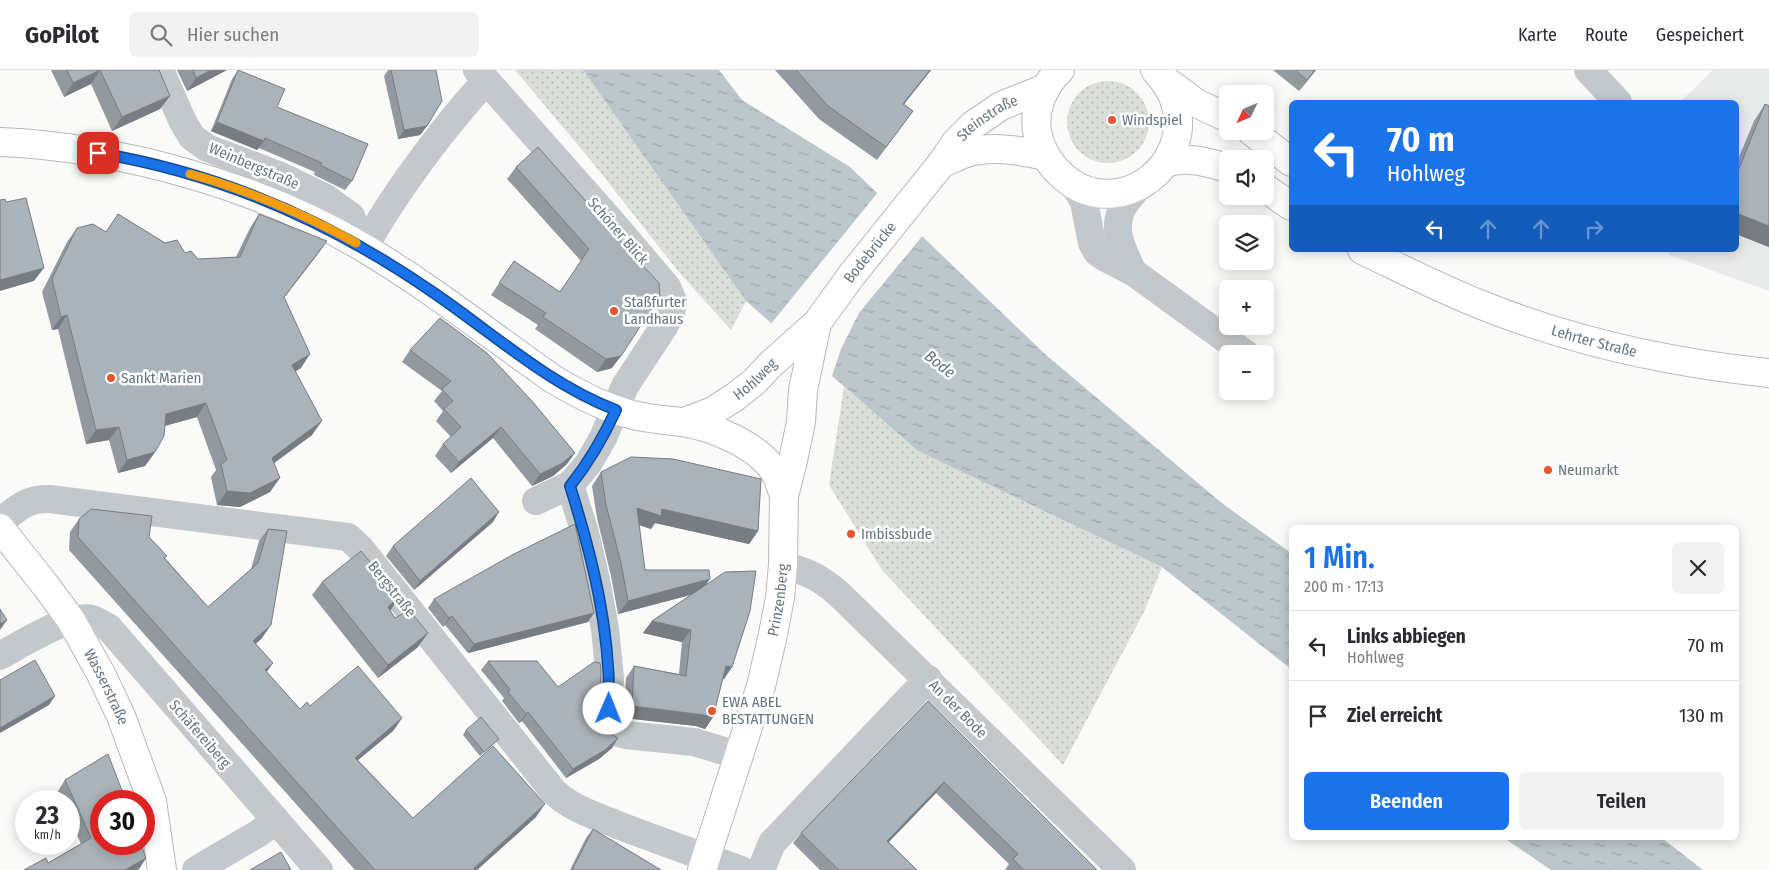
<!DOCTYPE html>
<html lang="de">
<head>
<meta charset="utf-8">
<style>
	:root { --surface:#fff; --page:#f2f2f3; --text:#2b2b33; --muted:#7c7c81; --line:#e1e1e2; --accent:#1a73e8 }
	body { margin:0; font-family:"Fira Sans Condensed",sans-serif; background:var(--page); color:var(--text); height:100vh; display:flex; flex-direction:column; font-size:19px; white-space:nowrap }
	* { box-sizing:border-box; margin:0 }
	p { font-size:16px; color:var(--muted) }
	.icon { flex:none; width:28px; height:28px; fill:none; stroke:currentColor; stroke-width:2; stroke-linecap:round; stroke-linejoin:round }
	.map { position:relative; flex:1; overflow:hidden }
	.drawer { position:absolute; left:1289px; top:455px; width:450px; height:315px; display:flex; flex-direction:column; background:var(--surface); border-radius:8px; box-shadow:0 2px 12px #0003 }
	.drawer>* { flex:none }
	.top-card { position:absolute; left:1289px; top:30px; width:450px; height:152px; border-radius:8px; box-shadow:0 2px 12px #0003; background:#1a73e8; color:#fff; overflow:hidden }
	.needle { width:32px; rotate:226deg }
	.controls { position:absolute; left:1219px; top:15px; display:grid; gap:10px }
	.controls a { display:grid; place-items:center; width:55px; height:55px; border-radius:8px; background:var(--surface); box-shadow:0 2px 12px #0003; font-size:25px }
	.speed { position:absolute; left:15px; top:720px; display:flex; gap:10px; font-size:25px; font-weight:700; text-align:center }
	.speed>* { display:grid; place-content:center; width:65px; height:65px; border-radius:50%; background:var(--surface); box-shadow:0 2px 12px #0003; line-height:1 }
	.speed small { font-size:12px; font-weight:400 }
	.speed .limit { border:8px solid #d22; background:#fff; color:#111 }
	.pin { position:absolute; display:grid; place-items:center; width:42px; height:42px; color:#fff; margin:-21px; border-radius:10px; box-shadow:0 2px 8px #0006 }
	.me { position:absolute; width:55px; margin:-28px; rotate:1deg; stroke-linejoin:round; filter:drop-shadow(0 0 4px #0008) }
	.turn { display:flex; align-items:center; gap:18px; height:105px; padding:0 15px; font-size:22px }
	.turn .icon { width:65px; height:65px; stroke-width:2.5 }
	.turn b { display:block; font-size:35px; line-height:42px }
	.lanes { display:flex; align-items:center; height:48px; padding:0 15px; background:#0003; justify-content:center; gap:25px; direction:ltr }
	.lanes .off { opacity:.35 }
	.round { display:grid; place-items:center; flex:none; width:52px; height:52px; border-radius:8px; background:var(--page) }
	.headline { display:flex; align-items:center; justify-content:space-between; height:85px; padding:0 15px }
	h1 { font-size:30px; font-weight:600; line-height:38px; color:var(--accent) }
	.action { display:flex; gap:10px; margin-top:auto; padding:10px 15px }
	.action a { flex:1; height:58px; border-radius:8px; background:var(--accent); color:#fff; font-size:20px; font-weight:600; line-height:58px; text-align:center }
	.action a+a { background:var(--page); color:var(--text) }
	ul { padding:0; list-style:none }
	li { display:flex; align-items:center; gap:15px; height:70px; padding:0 15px; border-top:1px solid var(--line) }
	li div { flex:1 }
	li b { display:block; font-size:19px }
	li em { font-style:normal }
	header { display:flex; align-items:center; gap:30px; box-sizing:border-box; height:70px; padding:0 25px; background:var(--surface); border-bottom:1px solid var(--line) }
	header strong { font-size:24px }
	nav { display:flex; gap:28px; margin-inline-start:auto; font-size:18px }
	.search { width:350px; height:45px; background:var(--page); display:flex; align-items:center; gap:12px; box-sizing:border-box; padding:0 18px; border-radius:8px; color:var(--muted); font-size:19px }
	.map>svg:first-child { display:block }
</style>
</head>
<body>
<header>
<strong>GoPilot</strong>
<div class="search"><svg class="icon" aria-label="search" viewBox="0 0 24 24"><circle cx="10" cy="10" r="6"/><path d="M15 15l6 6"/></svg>Hier suchen</div>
<nav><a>Karte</a><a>Route</a><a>Gespeichert</a></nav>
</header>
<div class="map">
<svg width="1769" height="800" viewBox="0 0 1769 800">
	<defs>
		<pattern id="grass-dots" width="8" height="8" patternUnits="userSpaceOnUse" patternTransform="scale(1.25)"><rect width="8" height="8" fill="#dadfd7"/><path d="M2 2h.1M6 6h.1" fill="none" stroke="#b4b9b4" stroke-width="1.8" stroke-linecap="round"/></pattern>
		<pattern id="water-ripples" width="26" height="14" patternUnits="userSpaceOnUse" patternTransform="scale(1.25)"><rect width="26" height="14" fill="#bbc7cb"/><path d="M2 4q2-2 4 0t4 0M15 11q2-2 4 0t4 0" fill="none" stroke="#9ca6aa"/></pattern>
	</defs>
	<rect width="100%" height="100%" fill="#fafaf8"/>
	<polygon fill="#e8e9e9" points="1713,0 1769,0 1769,221 1669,185 1667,180 1736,180 1736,32 1680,32"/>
	<g fill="url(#grass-dots)">
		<polygon points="515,0 583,0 746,231 731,260 678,201 593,93"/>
		<circle cx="1108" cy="52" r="41"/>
		<polygon points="844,317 918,381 1162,497 1145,540 1063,695 882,500 829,415"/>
	</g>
	<g fill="url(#water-ripples)">
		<polygon points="583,0 719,0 742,30 850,97 1046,285 1223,434 1291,483 1291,599 1162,497 918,381 746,231"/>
		<polygon points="1504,768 1662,768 1703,800 1551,800"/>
	</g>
	<polygon fill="#fafaf8" points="879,121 924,164 859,243 841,279 831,309 770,255"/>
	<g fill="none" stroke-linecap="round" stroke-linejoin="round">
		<g stroke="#b5babe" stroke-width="30">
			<g id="major">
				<path d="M1060,0c-17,16 -28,42 -22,66 5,19 15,34 32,46 52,36 121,-16 106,-76 -3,-14 -12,-26 -21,-36"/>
				<polyline points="1165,10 1196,33 1228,48"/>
				<polyline points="1251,61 1291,92"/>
				<path d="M0,72c121,5 259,44 364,106 66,39 126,87 189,131 25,15 51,29 80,36 16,4 33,5 49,7 30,4 75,23 92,49 5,7 7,17 10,25"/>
				<path d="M1166,93c22,-7 40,-1 62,5"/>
				<path d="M941,94c7,-3 15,-7 22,-10 27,-9 55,-4 82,2"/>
				<polyline points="1265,118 1291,136"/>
				<path id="s1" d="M1362,180c38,18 77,38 117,54 92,37 191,59 290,69"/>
				<path id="s2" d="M684,352l29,-11 22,-14 19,-15 17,-18 46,-41 34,-47 90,-112 15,-22 17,-17 28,-19 45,-18"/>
				<path id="s3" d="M0,458l46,58 25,34 30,54 20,42 31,85 10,69"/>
				<path id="s4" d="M702,800l59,-184 11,-47 8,-41 3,-33 1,-69 8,-31 9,-43 2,-32 14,-67"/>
			</g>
		</g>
		<g stroke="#c3c8cc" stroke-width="28">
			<polyline points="160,0 183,52 192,67 207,78 281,106 326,128 351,146 364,178"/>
			<polyline points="477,0 610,150 667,217 673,231 671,243 665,255 625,316 603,368 588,394 570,415 536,431"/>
			<polyline points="1588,0 1618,32"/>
			<polyline points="1074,115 1084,132 1092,173 1097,182 1104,187 1133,202 1246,284"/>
			<path d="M364,178c22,-40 49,-78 77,-114 15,-18 28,-36 45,-52"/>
			<path d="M1133,202c-10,-21 -23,-44 -9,-67 4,-6 10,-12 14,-18"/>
			<polyline points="570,415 585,463 596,510 605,559 610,608 608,655 614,662 626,665 694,672 740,686"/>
			<path d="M0,452c18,-14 27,-24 50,-23l298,38 12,11 194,244c18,17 42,24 64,33 41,16 82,30 123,45"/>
			<path d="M783,495c25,7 37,12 57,30l282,275"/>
			<path d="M0,586c19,-11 71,-43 92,-37 6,2 12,6 17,9l210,242"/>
			<polyline points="196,800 259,763 275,751"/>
			<polyline points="761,800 772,773 928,609"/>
		</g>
		<use href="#major" stroke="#fff" stroke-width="28"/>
	</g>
	<g fill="#929a9f">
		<polygon points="51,0 159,0 170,26 160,39 112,61 91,14 64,27"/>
		<polygon points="177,0 227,0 187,21"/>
		<polygon points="238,0 277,37 352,111 345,120 314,105 315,102 259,78 257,80 211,61 232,9"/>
		<polygon points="388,0 436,0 427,56 420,65 398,69 384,6"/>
		<polygon points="775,0 931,0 904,34 913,41 877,90 819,49"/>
		<polygon points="1273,0 1316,0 1299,21"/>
		<polygon points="1765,34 1769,36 1769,177 1736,164 1736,94 1754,51"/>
		<polygon points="516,97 597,146 612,298 597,302 535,259 538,255 491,225 514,191 560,222 581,191 507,109"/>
		<polygon points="118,144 165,173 198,189 236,187 250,158 259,144 317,185 284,228 301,298 295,301 312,365 274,393 270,422 240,437 217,435 211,407 216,400 197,347 165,356 155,382 145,396 118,403 109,370 86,374 58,259 52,260 42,222 67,172 77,158 106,162"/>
		<polygon points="410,280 567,394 553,406 532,416 493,368 451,403 435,386 443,374 451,367 436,351 443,341 434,331 442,321 402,292"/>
		<polygon points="601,402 758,461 749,474 655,453 651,459 639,455 645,500 707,514 732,597 724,609 723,609 713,647 705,659 696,656 624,648 626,608 634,596 679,604 682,572 643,563 652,551 691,525 618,544 611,506 597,448 592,416"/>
		<polygon points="79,449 149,467 165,488 208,537 251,499 259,471 268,459 262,568 256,574 273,593 266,602 300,639 310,636 402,648 393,661 358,690 413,748 536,747 477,800 355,800 69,480 70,462"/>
		<polygon points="493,452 414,520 386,486 393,476"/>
		<polygon points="322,512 399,527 390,541 418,577 378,608 312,525"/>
		<polygon points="434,529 594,543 588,552 468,583 445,555 443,557 428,538"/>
		<polygon points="488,591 558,617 599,646 603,656 609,663 618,668 612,678 599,689 566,708 522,651 519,653 502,631 504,628 481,600"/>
		<polygon points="928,631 1097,800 1005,800 1009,794 936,723 889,772 917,800 820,800 793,773 801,763"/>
		<polygon points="466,660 495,673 480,686 463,665"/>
		<polygon points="65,710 146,788 139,799 137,800 24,800 48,793 81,774 69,746 69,731 62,731 58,721"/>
		<polygon points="593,759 661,800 570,800 586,768"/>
	</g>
	<g fill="#777d82">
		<polygon points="100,0 91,14 64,27 73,13"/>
		<polygon points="211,0 227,0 187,21 196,8"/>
		<polygon points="930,0 931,0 894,47 903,34"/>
		<polygon points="1315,0 1316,0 1299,21 1307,10"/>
		<polygon points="170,26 160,39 112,61 122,47"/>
		<polygon points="217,52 264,71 257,80 211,61"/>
		<polygon points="427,56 420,65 398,69 404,60"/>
		<polygon points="1736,143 1769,156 1769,177 1736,164"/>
		<polygon points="327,171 317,185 274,240 284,227"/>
		<polygon points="44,198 34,211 0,221 0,210"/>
		<polygon points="67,245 58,259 52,260 61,247"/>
		<polygon points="310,284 301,298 283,309 292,295"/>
		<polygon points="621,286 612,298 597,302 606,289"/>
		<polygon points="206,333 197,347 157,358 166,344"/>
		<polygon points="322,351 312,365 262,402 272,388"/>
		<polygon points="119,357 109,370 86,374 96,360"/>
		<polygon points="501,357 493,368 451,403 459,392"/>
		<polygon points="155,382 145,396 118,403 127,390"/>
		<polygon points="575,383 567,394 553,406 532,416 540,404"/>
		<polygon points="280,408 270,422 240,437 217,435 227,421"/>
		<polygon points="637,438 662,439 758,461 749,474 655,453 651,459 628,451"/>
		<polygon points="499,442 493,452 414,520 420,511"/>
		<polygon points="710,509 701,522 618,544 628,531"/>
		<polygon points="399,527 390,541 388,537"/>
		<polygon points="594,543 588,552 468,583 474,574"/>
		<polygon points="452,546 445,555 443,557 449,548"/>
		<polygon points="7,550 0,560 0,554"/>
		<polygon points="652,551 691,560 682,572 643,563"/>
		<polygon points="271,555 262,568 244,584 253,571"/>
		<polygon points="428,563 418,577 378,608 388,595"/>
		<polygon points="273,593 264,606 265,600"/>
		<polygon points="726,596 732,597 724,609 717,608"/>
		<polygon points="55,626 49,635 0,663 0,658"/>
		<polygon points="632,636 704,645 713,647 705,659 696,656 624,648"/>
		<polygon points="528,642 522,651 519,653 526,644"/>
		<polygon points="402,648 393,661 346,700 355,688"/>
		<polygon points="618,668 612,678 599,689 566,708 573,699"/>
		<polygon points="944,712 936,723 879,782 887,771"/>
		<polygon points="545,734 536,747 477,800 473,800"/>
		<polygon points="146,788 139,799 137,800 125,800"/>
	</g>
	<g fill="#aab3b9" stroke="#777d82">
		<polygon points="67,0 100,0 73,13"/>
		<polygon points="100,0 159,0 170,26 122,47"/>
		<polygon points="193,0 211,0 196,8"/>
		<polygon points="238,0 285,19 277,37 368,74 352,111 320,95 322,93 265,68 264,71 217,52"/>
		<polygon points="391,0 436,0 442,31 427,56 404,60"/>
		<polygon points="796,0 930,0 903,34 913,41 886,77 828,36"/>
		<polygon points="1295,0 1315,0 1307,10"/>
		<polygon points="1765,34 1769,36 1769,156 1736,143 1736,106"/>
		<polygon points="538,77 598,145 597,146 659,213 660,226 621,286 606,289 543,247 546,243 499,213 514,191 560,222 589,179 516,97"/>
		<polygon points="26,128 44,198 0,210 0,130 5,129 6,132"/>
		<polygon points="118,144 165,173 177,170 185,183 191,181 198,189 240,187 259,144 327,171 284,227 310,284 292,295 322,351 272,388 280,408 250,423 227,421 221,394 227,390 206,333 166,344 164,366 155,382 127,390 119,357 96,360 67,245 61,247 52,209 77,158 93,154 106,162"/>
		<polygon points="440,248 487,283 532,331 575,383 561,394 540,404 501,357 459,392 443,374 461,357 444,339 453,331 442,319 451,311 410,280"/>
		<polygon points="631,387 673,389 761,409 758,461 662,439 661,446 637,438 645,500 709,500 710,509 628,531 621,493 606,435 601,402"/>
		<polygon points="471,408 499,442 420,511 393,476"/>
		<polygon points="91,439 152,446 149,467 167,486 164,488 208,537 258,493 268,459 287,461 271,555 253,571 273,593 265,600 300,639 307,632 310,636 358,596 402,648 355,688 413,748 493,676 545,734 474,798 475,799 474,800 375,800 78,467 79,449"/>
		<polygon points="575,454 594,543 474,574 452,546 449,548 434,529 512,485"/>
		<polygon points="361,481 399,527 388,537 395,548 409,540 428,563 388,595 322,512"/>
		<polygon points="756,501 750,541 732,597 726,596 713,647 704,645 632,636 634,596 686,606 691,560 652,551 725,502"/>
		<polygon points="0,539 7,550 0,554"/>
		<polygon points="35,590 55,626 0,658 0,610"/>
		<polygon points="488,591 537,591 558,617 594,592 600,593 601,599 599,646 603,656 609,663 618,668 605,680 573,699 528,642 526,644 508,622 510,620"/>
		<polygon points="928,631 1097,800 1024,800 1013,789 1018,784 944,712 887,771 917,800 839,800 801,763"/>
		<polygon points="481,647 499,669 484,682 466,660"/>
		<polygon points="108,684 126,731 101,731 101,774 141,774 146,788 125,800 24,800 46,788 48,793 91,768 65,710"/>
		<polygon points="593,759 661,800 572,800"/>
		<polygon points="281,782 291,800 250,800"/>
	</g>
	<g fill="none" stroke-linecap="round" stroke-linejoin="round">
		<g stroke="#114b97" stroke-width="12">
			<path id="route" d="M98,83c122,20 235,70 336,140 60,41 114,91 182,117 -13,28 -26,51 -46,76 23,73 41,146 39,223"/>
		</g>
		<use href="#route" stroke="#1a73e8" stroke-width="9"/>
		<path stroke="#f59e0b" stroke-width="9" d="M190,104c55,15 116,41 166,69"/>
	</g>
	<g fill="#e4572e" stroke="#fff" stroke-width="2">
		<circle cx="1112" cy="50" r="5"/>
		<circle cx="614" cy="241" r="5"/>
		<circle cx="111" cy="308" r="5"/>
		<circle cx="1548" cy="400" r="5"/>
		<circle cx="851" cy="464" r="5"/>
		<circle cx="712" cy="641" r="5"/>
	</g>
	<g text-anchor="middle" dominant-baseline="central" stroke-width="5" stroke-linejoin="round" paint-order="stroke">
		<g font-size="15" fill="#657683" stroke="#fff" text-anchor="start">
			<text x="1122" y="50">Windspiel</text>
			<text x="624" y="232">Staßfurter<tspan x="624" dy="17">Landhaus</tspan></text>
			<text x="121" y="308">Sankt Marien</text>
			<text x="1558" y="400">Neumarkt</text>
			<text x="861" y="464">Imbissbude</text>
			<text x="722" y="632">EWA ABEL<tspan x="722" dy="17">BESTATTUNGEN</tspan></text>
		</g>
		<g font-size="15" fill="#657683" stroke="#fff">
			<text stroke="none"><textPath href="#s2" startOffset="436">Steinstraße</textPath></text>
			<text transform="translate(254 96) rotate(23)">Weinbergstraße</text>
			<text transform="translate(618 161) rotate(49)">Schöner Blick</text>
			<text stroke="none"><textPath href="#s2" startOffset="256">Bodebrücke</textPath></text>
			<text stroke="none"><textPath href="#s1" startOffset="250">Lehrter Straße</textPath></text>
			<text stroke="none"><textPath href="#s2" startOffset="84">Hohlweg</textPath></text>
			<text transform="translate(392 519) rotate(51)">Bergstraße</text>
			<text stroke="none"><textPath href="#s4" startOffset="281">Prinzenberg</textPath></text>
			<text stroke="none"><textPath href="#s3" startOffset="192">Wasserstraße</textPath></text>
			<text transform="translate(958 639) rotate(45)">An der Bode</text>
			<text transform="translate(200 664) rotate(49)">Schäfereiberg</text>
		</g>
		<g font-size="16" font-style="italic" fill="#60757c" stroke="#fff">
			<text transform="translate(940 294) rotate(38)">Bode</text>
		</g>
	</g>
</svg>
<div class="controls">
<a><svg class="needle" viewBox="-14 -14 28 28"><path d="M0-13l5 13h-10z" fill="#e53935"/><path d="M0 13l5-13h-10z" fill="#7c7c81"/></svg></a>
<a><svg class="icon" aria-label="sound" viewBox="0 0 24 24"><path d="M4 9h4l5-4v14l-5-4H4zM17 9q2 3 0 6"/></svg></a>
<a><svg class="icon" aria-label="layers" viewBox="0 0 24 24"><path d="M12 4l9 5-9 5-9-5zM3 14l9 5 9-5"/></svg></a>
<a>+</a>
<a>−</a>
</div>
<div class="speed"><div>23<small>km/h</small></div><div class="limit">30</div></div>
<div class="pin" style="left:98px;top:83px;background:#d93025"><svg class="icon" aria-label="arrive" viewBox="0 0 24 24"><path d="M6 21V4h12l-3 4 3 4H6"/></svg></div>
<svg class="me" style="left:609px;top:639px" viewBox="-20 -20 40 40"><circle r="19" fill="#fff"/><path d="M0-13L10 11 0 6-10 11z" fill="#1a73e8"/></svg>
<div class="top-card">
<div class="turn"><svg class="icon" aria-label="left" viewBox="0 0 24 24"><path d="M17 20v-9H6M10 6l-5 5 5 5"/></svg><div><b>70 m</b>Hohlweg</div></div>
<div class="lanes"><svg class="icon" aria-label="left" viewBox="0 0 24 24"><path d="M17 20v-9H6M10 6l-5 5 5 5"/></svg><svg class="icon off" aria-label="ahead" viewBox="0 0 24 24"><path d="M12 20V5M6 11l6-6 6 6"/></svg><svg class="icon off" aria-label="ahead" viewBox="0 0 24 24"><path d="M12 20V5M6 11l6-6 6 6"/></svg><svg class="icon off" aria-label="right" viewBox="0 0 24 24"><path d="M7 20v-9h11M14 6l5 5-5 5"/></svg></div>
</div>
<section class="drawer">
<div class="headline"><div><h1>1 Min.</h1><p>200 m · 17:13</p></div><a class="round"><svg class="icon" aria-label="close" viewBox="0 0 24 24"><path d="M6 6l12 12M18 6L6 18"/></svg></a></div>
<ul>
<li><svg class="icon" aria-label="left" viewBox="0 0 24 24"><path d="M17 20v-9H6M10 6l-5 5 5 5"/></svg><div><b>Links abbiegen</b><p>Hohlweg</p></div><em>70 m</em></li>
<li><svg class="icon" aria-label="arrive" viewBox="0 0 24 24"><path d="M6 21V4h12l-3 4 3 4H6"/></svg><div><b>Ziel erreicht</b></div><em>130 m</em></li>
</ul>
<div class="action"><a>Beenden</a><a>Teilen</a></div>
</section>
</div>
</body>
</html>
